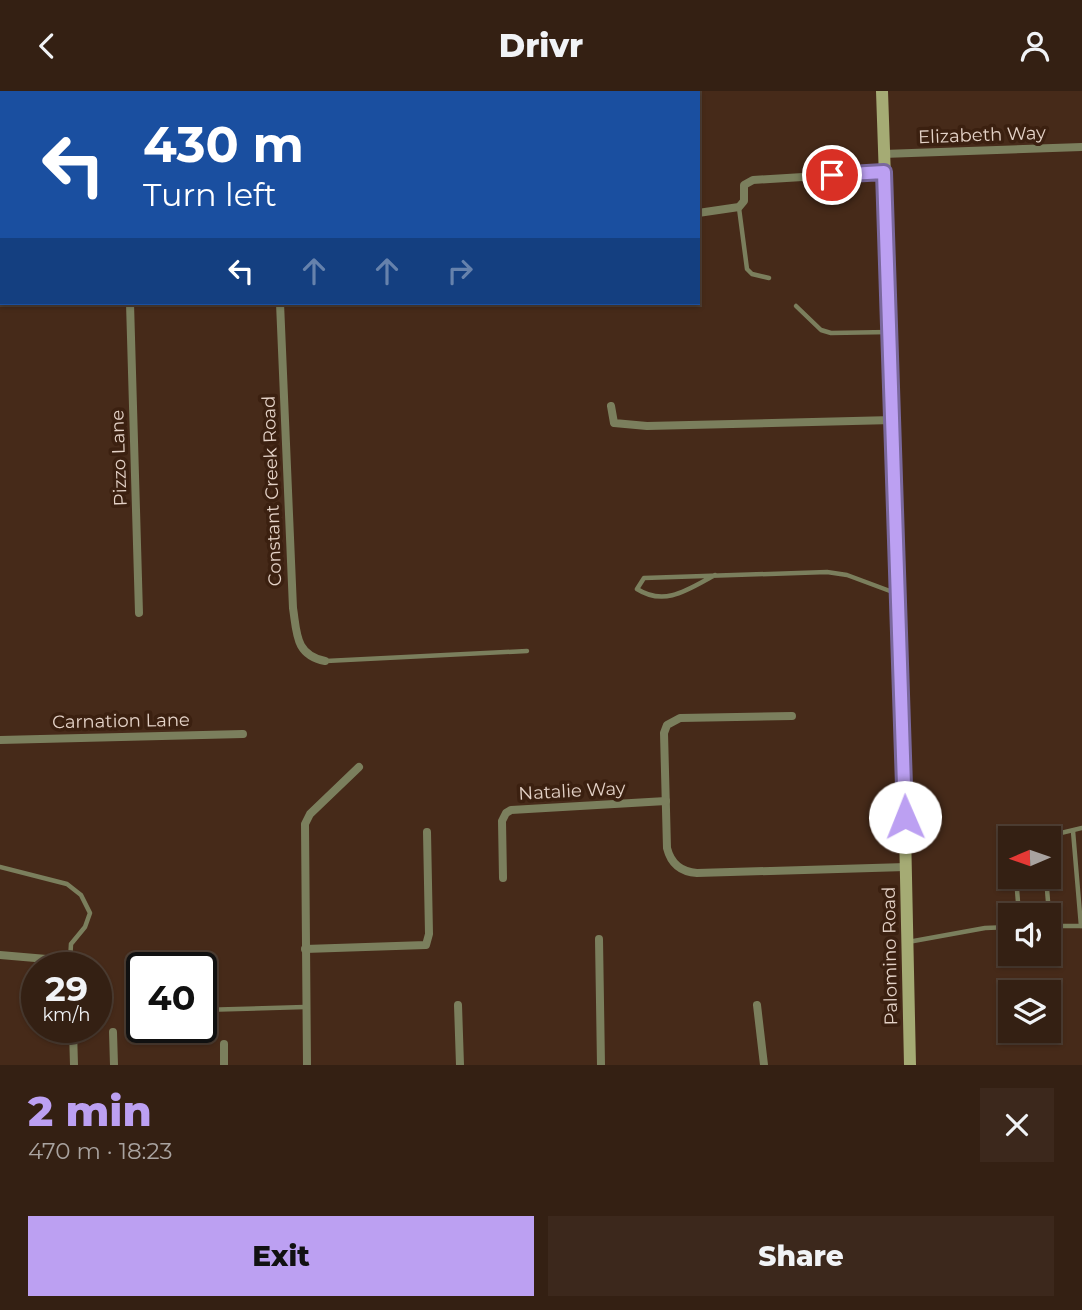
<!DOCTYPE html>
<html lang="en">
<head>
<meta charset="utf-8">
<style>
	:root { --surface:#342013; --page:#3c281c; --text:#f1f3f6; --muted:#a9a3a0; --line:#4e3e33; --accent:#bca0f2 }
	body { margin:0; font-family:Montserrat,sans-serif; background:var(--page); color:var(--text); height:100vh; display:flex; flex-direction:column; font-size:26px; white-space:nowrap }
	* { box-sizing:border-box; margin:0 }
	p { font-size:23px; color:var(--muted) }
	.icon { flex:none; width:38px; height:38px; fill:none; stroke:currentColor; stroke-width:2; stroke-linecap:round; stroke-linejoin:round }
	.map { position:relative; height:974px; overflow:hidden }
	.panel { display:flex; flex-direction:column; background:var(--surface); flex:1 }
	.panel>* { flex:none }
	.banner { position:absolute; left:0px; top:0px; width:700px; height:214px; box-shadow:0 2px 5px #0004,0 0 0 2px var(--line); background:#1a4fa0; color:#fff; overflow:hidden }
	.needle { width:46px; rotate:268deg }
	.fabs { position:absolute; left:998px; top:735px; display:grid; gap:14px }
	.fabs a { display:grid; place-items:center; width:63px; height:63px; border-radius:0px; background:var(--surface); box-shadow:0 2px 5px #0004,0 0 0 2px var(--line); font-size:35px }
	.speed { position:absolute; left:21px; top:861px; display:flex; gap:14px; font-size:35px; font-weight:700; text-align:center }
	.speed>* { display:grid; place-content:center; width:91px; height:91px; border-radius:50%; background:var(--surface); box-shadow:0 2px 5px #0004,0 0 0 2px var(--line); line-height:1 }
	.speed small { font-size:18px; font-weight:400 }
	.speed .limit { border:4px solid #111; border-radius:10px; background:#fff; color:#111 }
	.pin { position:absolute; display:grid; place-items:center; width:60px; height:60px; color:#fff; margin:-30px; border:4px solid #fff; border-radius:50%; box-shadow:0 2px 7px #0007 }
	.me { position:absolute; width:77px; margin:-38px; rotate:359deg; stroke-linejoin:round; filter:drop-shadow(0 0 5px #0008) }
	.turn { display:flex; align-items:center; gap:24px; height:147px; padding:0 28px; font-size:32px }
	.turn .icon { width:91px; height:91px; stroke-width:2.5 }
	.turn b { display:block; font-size:49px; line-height:60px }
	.lanes { display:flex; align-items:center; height:66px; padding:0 28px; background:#0003; justify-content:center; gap:35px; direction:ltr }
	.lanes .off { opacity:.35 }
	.round { display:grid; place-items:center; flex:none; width:74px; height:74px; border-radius:0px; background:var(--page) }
	.headline { display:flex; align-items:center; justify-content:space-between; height:119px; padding:0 28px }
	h1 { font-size:42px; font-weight:800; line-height:52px; color:var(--accent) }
	.button { display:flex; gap:14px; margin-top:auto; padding:14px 28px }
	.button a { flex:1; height:80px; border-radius:0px; background:var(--accent); color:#111; font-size:28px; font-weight:800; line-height:80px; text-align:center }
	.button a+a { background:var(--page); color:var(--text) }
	header { display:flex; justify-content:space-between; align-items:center; height:91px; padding:0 28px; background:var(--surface); font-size:32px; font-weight:800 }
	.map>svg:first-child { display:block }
</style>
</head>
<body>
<header><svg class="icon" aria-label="back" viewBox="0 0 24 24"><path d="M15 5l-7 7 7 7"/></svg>Drivr<svg class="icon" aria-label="person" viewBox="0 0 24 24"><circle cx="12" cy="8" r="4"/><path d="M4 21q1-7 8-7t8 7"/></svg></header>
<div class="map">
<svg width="1082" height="974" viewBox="0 0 1082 974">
	<rect width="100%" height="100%" fill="#462a19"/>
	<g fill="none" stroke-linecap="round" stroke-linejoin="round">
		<g stroke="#7b7f5d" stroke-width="4.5">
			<polyline points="529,0 529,2"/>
			<polyline points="739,117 747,178 752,183 769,187"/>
			<polyline points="796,215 821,239 831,242 889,241"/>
			<path d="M715,484c-26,14 -50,32 -78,14l7,-11 183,-6 20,3 51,19"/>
			<polyline points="326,570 527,560"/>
			<polyline points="1073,740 1081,835"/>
			<polyline points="1040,747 1082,737"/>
			<polyline points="0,776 67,793 81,804 90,822 85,836 71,853 70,870"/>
			<polyline points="1016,786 1019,824"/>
			<polyline points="1046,786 1050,835"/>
			<polyline points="1049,835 1082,835"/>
			<polyline points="908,851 985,837 1010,836"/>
			<polyline points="201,919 305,916"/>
		</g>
		<g stroke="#7b7f5d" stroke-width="8">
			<polyline points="116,0 117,2"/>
			<polyline points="273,0 273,2"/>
			<polyline points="655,0 655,2"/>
			<polyline points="883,63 1082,56"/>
			<polyline points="698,122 739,116 744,110 744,94 753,89 885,81"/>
			<polyline points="130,212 139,522"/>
			<path d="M280,212l13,305c4,25 2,47 32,53"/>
			<polyline points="611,315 614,332 647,335 893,329"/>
			<path d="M792,625l-112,2 -13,7 -3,8 3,115c4,16 14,24 30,25l209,-6"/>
			<polyline points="0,649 243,643"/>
			<polyline points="503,787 502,730 506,722 511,719 666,710"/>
			<polyline points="599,848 601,974"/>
			<polyline points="305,858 426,854 429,843 427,741"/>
			<polyline points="0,864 70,870"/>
			<polyline points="458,914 460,974"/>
			<polyline points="757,914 764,974"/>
			<polyline points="73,939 74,974"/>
			<polyline points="113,941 114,974"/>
			<polyline points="224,953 224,974"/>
			<polyline points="307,974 305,733 310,723 359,676"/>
		</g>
		<polyline stroke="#a5ab74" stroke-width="12" points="882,0 901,552 910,974"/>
	</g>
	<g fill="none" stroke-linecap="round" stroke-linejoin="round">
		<g stroke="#7a689d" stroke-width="18">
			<polyline id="route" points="832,84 884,81 905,726"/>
		</g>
		<use href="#route" stroke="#bca0f2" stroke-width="12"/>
	</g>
	<g text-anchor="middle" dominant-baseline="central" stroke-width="7" stroke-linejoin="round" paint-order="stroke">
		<g font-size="18" fill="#e4d2c7" stroke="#3b2010">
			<text transform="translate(982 44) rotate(-2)">Elizabeth Way</text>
			<text transform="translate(119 367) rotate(-92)">Pizzo Lane</text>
			<text transform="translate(272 400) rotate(-92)">Constant Creek Road</text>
			<text transform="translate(121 630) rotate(-1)">Carnation Lane</text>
			<text transform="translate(572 700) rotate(-3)">Natalie Way</text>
			<text transform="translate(890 865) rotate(-91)">Palomino Road</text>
		</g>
	</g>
</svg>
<div class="fabs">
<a><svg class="needle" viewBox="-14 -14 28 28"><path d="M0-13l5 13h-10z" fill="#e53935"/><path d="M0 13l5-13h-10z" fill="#a9a3a0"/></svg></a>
<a><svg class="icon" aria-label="sound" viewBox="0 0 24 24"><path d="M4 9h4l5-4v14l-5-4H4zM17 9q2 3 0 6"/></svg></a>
<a><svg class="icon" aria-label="layers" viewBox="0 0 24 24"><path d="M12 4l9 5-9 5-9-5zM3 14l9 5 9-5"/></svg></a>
</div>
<div class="speed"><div>29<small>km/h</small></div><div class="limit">40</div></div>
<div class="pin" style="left:832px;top:84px;background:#d93025"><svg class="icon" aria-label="arrive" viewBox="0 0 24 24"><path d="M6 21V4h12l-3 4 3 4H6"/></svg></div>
<svg class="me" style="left:905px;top:726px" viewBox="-20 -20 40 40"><circle r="19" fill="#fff"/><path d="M0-13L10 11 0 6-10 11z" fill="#bca0f2"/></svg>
<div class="banner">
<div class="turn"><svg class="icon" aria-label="left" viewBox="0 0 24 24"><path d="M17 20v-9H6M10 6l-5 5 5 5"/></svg><div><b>430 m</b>Turn left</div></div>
<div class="lanes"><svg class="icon" aria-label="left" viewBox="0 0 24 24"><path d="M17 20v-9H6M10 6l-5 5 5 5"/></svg><svg class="icon off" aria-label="ahead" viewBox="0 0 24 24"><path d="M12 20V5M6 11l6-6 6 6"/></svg><svg class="icon off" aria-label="ahead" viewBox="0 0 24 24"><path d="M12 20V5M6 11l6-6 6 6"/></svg><svg class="icon off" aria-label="right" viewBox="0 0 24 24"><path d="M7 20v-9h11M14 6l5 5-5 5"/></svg></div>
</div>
</div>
<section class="panel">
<div class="headline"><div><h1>2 min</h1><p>470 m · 18:23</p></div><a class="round"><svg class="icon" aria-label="close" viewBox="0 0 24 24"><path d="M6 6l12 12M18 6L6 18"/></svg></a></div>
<div class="button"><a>Exit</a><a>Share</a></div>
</section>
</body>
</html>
